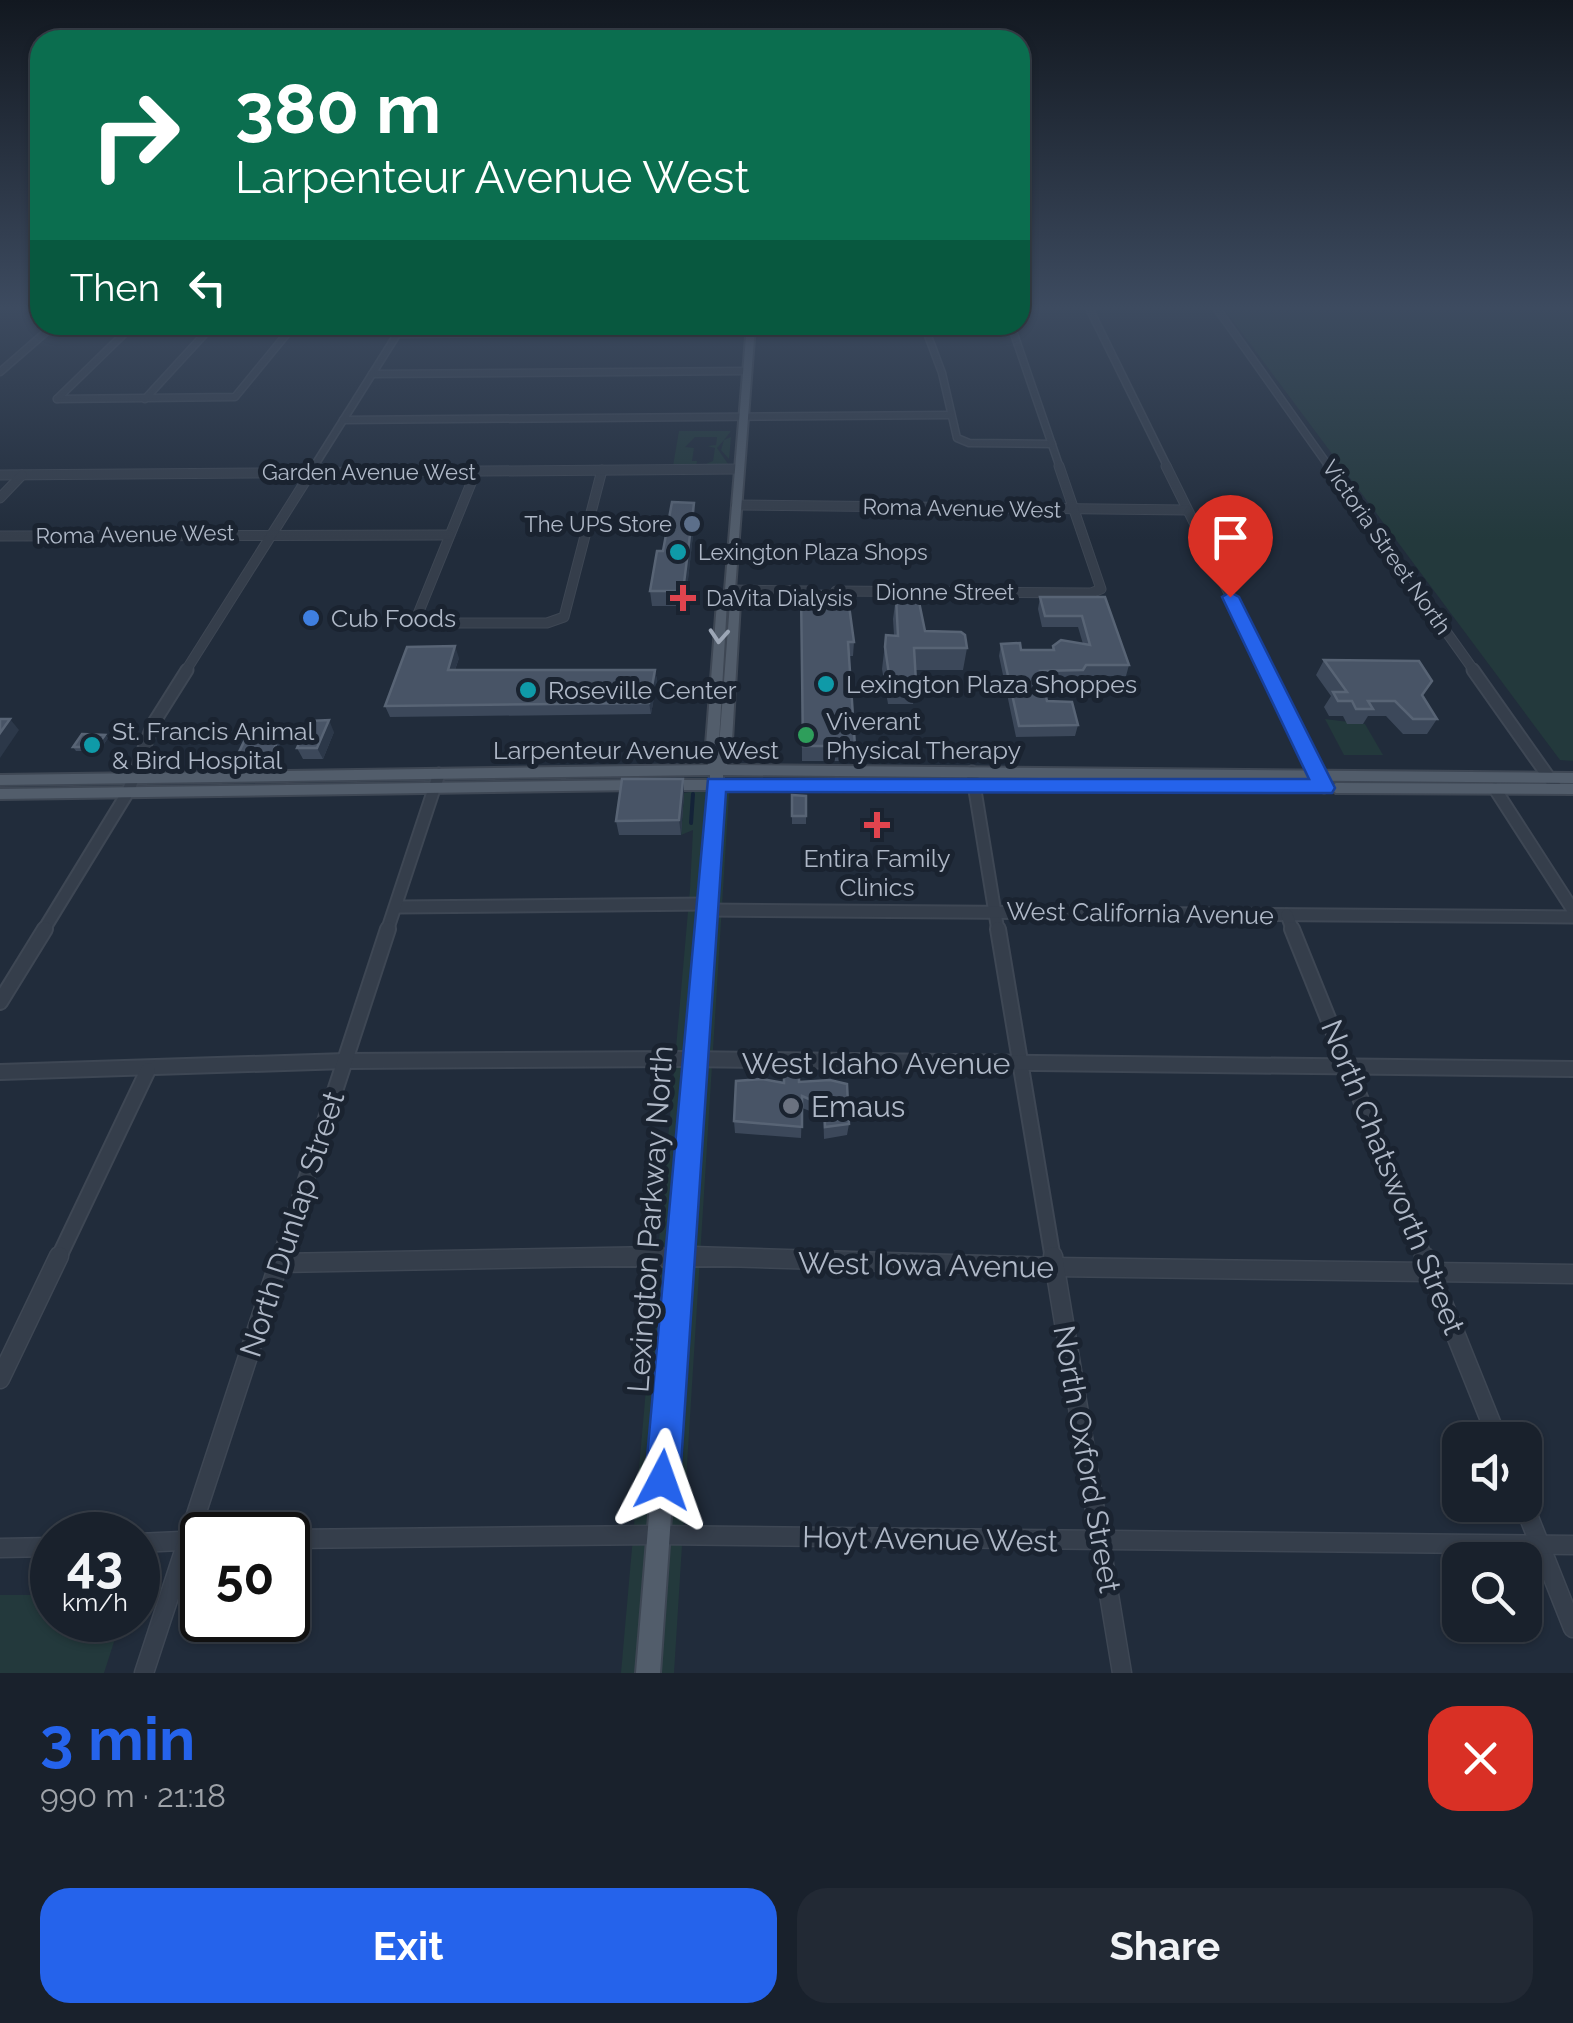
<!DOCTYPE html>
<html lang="en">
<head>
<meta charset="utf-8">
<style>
	:root { --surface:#19212c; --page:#222934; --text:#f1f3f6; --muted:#9fa3a9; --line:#373e48; --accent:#2563eb }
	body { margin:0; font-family:Raleway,sans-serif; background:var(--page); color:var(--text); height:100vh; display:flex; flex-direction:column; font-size:38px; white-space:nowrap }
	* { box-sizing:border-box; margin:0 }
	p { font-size:32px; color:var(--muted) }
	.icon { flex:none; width:55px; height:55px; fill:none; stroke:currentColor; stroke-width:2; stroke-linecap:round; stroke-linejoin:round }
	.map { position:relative; height:1673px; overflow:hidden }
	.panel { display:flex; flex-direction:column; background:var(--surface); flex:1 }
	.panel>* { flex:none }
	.guide { position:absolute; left:30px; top:30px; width:1000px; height:305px; border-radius:30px; box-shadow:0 2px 8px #0004,0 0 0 2px var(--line); background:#0b6e4f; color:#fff; overflow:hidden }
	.controls { position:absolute; left:1442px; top:1422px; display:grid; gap:20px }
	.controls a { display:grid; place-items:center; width:100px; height:100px; border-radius:20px; background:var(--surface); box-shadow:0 2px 8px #0004,0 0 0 2px var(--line); font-size:50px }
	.speed { position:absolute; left:30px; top:1512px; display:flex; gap:20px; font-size:50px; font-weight:700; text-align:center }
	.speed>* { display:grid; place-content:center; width:130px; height:130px; border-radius:50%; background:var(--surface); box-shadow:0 2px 8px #0004,0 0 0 2px var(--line); line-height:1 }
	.speed small { font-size:25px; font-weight:400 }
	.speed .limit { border:5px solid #111; border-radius:15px; background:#fff; color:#111 }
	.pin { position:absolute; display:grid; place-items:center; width:85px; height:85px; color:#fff; margin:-102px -42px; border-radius:50% 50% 50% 0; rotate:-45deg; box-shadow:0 0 10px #0007 }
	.pin .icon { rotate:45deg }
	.me { position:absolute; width:110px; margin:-55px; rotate:4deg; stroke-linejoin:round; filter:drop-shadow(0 0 8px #0008) }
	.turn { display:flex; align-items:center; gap:35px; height:210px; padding:0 40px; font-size:45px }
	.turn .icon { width:130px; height:130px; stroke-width:2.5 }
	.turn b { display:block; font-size:70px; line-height:85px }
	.then { display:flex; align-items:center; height:95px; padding:0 40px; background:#0003; gap:20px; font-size:38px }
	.round { display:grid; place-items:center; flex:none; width:105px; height:105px; border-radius:30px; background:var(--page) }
	.head { display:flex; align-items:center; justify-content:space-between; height:170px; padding:0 40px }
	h1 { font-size:60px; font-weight:700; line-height:75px; color:var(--accent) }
	.button { display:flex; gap:20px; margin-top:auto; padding:20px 40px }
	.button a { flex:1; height:115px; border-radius:30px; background:var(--accent); color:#fff; font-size:40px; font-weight:700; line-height:115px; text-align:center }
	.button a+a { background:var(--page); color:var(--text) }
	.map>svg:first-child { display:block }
</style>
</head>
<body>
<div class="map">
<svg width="1573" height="1673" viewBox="0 0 1573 1673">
	<rect width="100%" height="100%" fill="#212c3b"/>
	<g fill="#23393c">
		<polygon points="1222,306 1573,306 1573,761 1560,760"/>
		<polygon points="679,431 731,431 724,440 731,437 729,459 721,450 724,440 717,448 728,464 706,464 713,461 715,448 707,446 716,445 717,437 695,437 685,447 694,448 692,461 697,461 696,466 673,466"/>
		<polygon points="1325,719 1365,724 1383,755 1344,755"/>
		<polygon points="698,778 730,778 674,1673 621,1673 690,889 693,830 681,835 684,793 696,791"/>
		<polygon points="0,1595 52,1595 52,1620 121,1620 104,1673 0,1673"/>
	</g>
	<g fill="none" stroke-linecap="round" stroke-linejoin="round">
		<polyline stroke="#142338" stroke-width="4" points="691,823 693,794"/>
		<g stroke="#3e4754" stroke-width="9">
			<g id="minor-far4">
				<polyline points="1088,306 1168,468"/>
				<polyline points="1215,306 1330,468"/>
				<polyline points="924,325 942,373 957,438 969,443 1052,444"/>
				<polyline points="1011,325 1060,468"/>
				<polyline points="397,334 750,331"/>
				<polyline points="0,372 54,325"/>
				<polyline points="372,374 747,371"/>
				<polyline points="57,399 235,397 294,325"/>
				<polyline points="57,399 133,325"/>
				<polyline points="145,399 213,325"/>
				<polyline points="343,420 950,415"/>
				<polyline points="313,468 403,325"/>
			</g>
		</g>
		<g stroke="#3e4754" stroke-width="11">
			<g id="minor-far3">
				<polyline points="1166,466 1268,672"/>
				<polyline points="1328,466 1475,672"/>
				<polyline points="476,471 418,614 423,623 547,623 564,617 602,470"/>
				<polyline points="0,475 739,469"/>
				<polyline points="0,498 22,475"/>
				<polyline points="736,505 1187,510"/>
				<polyline points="0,536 449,535"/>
				<polyline points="730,590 812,591"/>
				<polyline points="836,591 1091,593 1101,589 1059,466"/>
				<polyline points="185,672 315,466"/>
			</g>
		</g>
		<g stroke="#3e4754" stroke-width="15">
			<g id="minor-far2">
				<polyline points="1267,670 1324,787"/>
				<polyline points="1473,670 1555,786"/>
				<polyline points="972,772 998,931"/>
				<polyline points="1495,789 1573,910"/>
				<polyline points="398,907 707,904"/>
				<polyline points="707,910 1573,917"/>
				<polyline points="1287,915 1293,931"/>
				<polyline points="43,931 128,792 153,724 187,670"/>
				<polyline points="387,931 439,774"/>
			</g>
		</g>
		<g stroke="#3e4754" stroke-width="18">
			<g id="minor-far1">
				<polyline points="998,929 1053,1259"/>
				<polyline points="1292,929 1425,1259"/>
				<polyline points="0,1002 45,929"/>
				<polyline points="0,1072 346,1061 680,1059 1573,1069"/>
				<polyline points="58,1259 148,1070"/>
				<polyline points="280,1259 388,929"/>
				<polyline points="516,1259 777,1259"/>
			</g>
		</g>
		<g stroke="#3e4754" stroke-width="21">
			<g id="minor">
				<polyline points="692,1256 1053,1267 1573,1274"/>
				<polyline points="1053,1256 1122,1673"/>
				<polyline points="1424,1256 1498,1440"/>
				<polyline points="279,1263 659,1256"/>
				<polyline points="0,1379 59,1256"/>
				<polyline points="1524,1505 1573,1628"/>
				<polyline points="288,1539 657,1535 1573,1545"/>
				<polyline points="138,1543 202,1540"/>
				<polyline points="0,1548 52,1547"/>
				<polyline points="144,1673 281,1256"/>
			</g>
		</g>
		<g stroke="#3e4754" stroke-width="4">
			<g id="major">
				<path d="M747,325h8l-20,265 5,13 -9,155 -4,7 846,8v10l-850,-8v5l591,2 7,5 -7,5 -592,-2 -62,883h-24l73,-883h-43l-7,-5 7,-5h44v-5l-710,10v-10l708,-10 -3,-7 12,-156 8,-12zM729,600l1,3 -12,156 9,-157z"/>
				<polygon points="639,780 646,785 639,790 0,799 0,789"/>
				<polygon points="1336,783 1573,784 1573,794 1336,793 1329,788"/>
			</g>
		</g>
		<use href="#minor-far4" stroke="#353e4b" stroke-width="6"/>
		<use href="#minor-far3" stroke="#353e4b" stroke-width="9"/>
		<use href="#minor-far2" stroke="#353e4b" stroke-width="11"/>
		<use href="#minor-far1" stroke="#353e4b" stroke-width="14"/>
		<use href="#minor" stroke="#353e4b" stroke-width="18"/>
		<use href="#major" fill="#525d6b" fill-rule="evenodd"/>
	</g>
	<g fill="#3c485a">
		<polygon points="694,503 695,517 685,606 652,606 650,591 663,551"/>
		<polygon points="801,591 854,642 853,656 849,656 855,746 854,761 802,761"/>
		<polygon points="896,597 925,631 967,648 963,670 915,670 916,682 913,704 888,704 882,669 886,635 894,635 893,619"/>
		<polygon points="1040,597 1105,597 1129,665 1126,676 1082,676 1080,681 1043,682 1047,701 1078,725 1075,736 1016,737 999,656 1001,644 1021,650 1052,650 1053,646 1083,644 1078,627 1042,627 1038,609"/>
		<polygon points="459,658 455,670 655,670 657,681 651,714 390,717 385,706"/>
		<polygon points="1324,660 1422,695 1437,719 1427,734 1403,734 1386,716 1368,716 1363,724 1347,724 1343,716 1329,716 1324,707 1331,696 1316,675"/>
		<polygon points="285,725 287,728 274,757 240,757 238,754"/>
		<polygon points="334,732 323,759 303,759 297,748"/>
		<polygon points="105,735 108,738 99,751 76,751 73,747"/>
		<polygon points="683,779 684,793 681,835 619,835 616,821"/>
		<polygon points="792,795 806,796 806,824 792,824"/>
		<polygon points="799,1082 849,1124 847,1135 824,1139 823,1108 810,1111 802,1108 801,1138 735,1133 734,1121 784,1083"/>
	</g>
	<g fill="#2c3849">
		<polygon points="694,503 695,517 685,606 683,591"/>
		<polygon points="455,646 459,658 451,681 448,670"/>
		<polygon points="655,670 657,681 651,714 649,703"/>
		<polygon points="10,719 19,730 0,758 0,733"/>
		<polygon points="329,720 334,732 323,759 317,748"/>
		<polygon points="285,725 287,728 274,757 272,753"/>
		<polygon points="105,735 108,738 99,751 96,747"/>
		<polygon points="683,779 684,793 681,835 679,820"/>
		<polygon points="824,1096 823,1108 810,1111 811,1100"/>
	</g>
	<g fill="#485466" stroke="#586475" stroke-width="2.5">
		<polygon points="672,502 694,503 683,591 650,591 657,551 663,551"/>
		<polygon points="801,591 847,591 854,642 848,642 855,746 803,746"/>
		<polygon points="896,597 918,597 925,631 961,632 965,635 967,648 914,648 916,682 890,682 885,647 886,635 898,636"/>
		<polygon points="1040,597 1105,597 1129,665 1086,665 1083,670 1040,671 1047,701 1072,702 1078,725 1019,726 1001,644 1020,643 1021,650 1054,650 1053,646 1061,640 1090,645 1082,616 1045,616"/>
		<polygon points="455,646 448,670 655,670 649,703 385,706 407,647"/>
		<polygon points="1324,660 1419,661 1432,681 1422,695 1437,719 1413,719 1395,701 1368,701 1373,709 1356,709 1352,701 1338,701 1333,692 1347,692"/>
		<polygon points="0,719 10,719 0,733"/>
		<polygon points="329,720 317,748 297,748 309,721"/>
		<polygon points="252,725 285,725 272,753 238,754"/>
		<polygon points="82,734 105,735 96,747 73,747"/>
		<polygon points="622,779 683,779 679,820 616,821"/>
		<polygon points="792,795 806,796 806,816 792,816"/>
		<polygon points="792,1066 799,1068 799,1082 830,1080 847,1084 849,1124 825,1127 824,1096 811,1100 802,1096 802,1127 734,1121 736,1081 762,1079 784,1083 784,1068"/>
	</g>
	<defs><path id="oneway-chevron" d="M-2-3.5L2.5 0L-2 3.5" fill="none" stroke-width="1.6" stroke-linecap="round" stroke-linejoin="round" transform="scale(2.5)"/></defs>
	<use stroke="#9ca6b5" href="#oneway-chevron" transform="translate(719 636) rotate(94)"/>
	<linearGradient id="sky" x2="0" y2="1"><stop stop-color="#121820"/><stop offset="0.57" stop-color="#3d4b60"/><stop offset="1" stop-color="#3d4b60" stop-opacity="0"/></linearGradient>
	<rect width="1573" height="540" fill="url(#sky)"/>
	<polygon fill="#2563eb" stroke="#184099" stroke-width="2.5" points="1230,592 1239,597 1335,788 1332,793 726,792 680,1480 675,1493 662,1498 650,1493 645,1480 708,779 1309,779 1222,597"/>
	<circle fill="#5c6f8a" stroke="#1a2330" stroke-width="4" cx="692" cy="524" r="10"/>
	<g fill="#0f9aa8" stroke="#1a2330" stroke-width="4">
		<circle cx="678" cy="552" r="10"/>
		<circle cx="826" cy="684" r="10"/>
		<circle cx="528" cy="690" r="10"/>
		<circle cx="92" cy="745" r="10"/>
	</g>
	<g fill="#e0444e" stroke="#1a2330" stroke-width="4">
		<path d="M678 583h10v10h10v10h-10v10h-10v-10h-10v-10h10z"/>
		<path d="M872 810h10v10h10v10h-10v10h-10v-10h-10v-10h10z"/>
	</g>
	<circle fill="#3f7fe0" stroke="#1a2330" stroke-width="4" cx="311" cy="618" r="10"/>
	<circle fill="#2e9e5b" stroke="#1a2330" stroke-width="4" cx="806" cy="735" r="10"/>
	<circle fill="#6b7280" stroke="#1a2330" stroke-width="4" cx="791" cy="1106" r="10"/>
	<g text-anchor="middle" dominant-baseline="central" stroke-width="10" stroke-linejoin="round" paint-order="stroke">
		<g font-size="22" fill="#afb8c7" stroke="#1a2330">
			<text x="369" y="472">Garden Avenue West</text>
			<text transform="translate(962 508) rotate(1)">Roma Avenue West</text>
			<text transform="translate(135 534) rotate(-1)">Roma Avenue West</text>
			<text transform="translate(1387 547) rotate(55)">Victoria Street North</text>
			<text x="945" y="592">Dionne Street</text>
		</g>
		<g font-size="22" fill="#afb8c7" stroke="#1a2330" text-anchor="start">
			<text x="672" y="524" text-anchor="end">The UPS Store</text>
			<text x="698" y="552">Lexington Plaza Shops</text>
			<text x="706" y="598">DaVita Dialysis</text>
		</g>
		<g font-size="25" fill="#afb8c7" stroke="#1a2330" text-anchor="start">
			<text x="331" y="618">Cub Foods</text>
			<text x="846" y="684">Lexington Plaza Shoppes</text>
			<text x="548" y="690">Roseville Center</text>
			<text x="826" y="721">Viverant<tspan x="826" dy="29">Physical Therapy</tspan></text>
			<text x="112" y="731">St. Francis Animal<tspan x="112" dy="29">&amp; Bird Hospital</tspan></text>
			<text x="877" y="858" text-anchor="middle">Entira Family<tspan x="877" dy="29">Clinics</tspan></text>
		</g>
		<g font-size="25" fill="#afb8c7" stroke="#1a2330">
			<text x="636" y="750">Larpenteur Avenue West</text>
			<text transform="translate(1140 913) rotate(1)">West California Avenue</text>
		</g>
		<g font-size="30" fill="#afb8c7" stroke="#1a2330">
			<text x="876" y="1063">West Idaho Avenue</text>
			<text transform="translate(1393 1177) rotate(68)">North Chatsworth Street</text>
			<text transform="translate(650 1219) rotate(-86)">Lexington Parkway North</text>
			<text transform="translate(292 1224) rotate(-72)">North Dunlap Street</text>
			<text transform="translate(926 1265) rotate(1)">West Iowa Avenue</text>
			<text transform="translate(1087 1459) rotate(80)">North Oxford Street</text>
			<text transform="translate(930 1539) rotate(1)">Hoyt Avenue West</text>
		</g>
		<g font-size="30" fill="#afb8c7" stroke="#1a2330" text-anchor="start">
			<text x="811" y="1106">Emaus</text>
		</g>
	</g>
</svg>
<div class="controls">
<a><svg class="icon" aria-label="sound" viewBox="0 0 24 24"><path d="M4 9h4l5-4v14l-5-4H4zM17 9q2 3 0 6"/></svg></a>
<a><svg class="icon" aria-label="search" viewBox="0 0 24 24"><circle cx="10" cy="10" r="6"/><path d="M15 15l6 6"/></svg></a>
</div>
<div class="speed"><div>43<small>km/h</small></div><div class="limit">50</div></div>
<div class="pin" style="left:1230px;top:597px;background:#d93025"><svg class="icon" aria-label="arrive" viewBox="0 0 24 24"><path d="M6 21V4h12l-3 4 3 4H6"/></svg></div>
<svg class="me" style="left:662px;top:1480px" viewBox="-20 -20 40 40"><path d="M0-17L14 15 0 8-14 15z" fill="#2563eb" stroke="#fff" stroke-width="4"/></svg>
<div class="guide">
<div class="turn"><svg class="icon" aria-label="right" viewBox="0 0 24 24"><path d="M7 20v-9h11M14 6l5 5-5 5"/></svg><div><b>380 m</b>Larpenteur Avenue West</div></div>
<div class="then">Then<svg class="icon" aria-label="left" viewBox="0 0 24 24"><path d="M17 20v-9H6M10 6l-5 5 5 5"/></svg></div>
</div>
</div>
<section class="panel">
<div class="head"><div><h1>3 min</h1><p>990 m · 21:18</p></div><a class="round" style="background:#d93025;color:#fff"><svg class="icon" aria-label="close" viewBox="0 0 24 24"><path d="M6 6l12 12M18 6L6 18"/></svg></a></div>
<div class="button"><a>Exit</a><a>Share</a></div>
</section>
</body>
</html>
